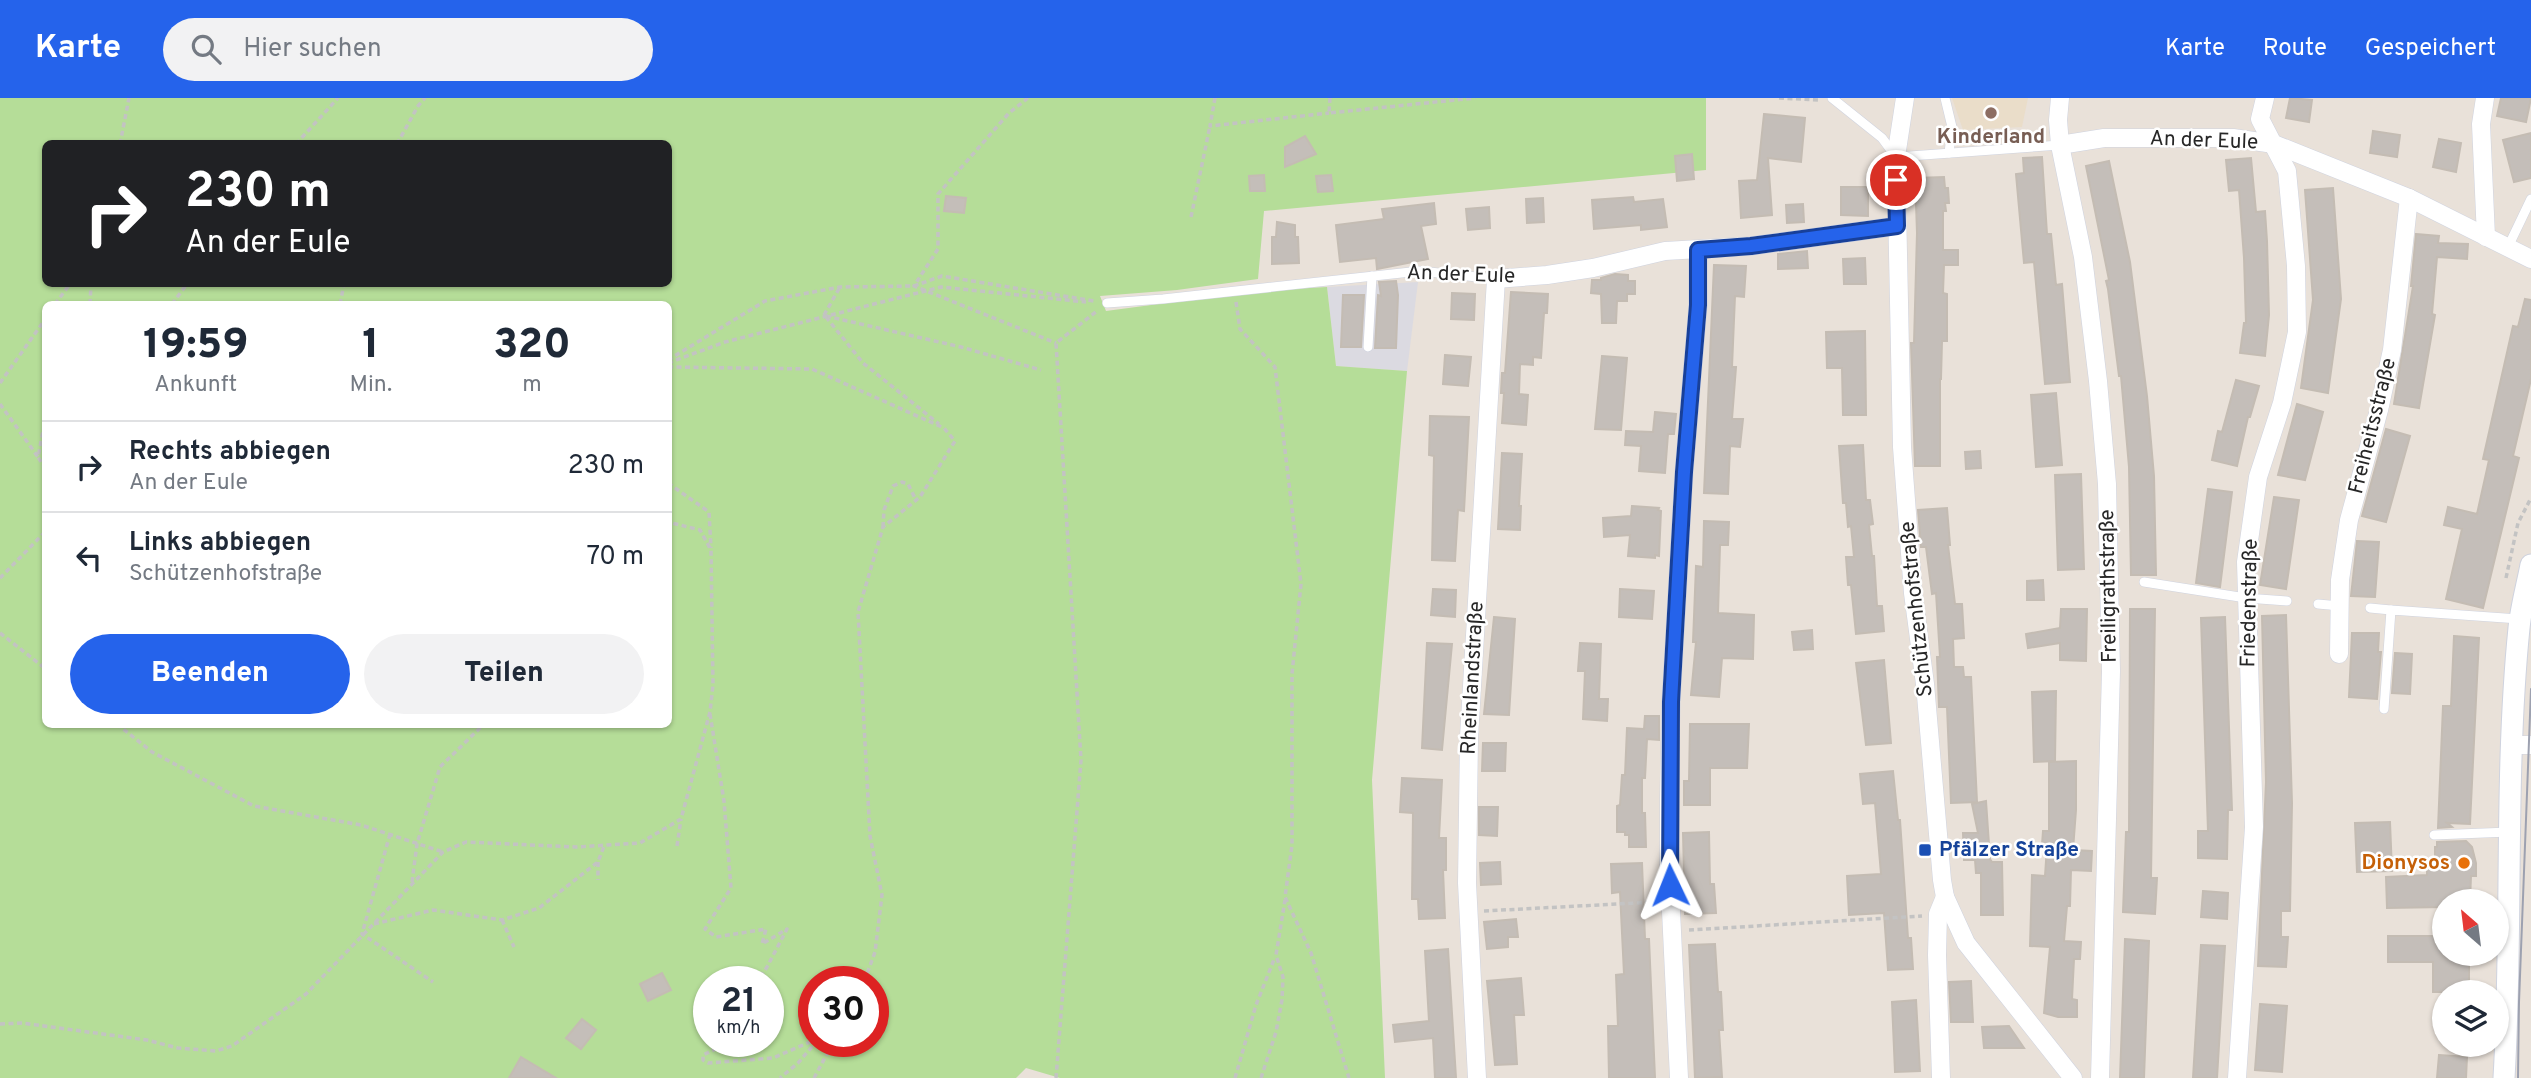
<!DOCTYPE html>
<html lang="de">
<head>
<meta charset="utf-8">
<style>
	:root { --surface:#fff; --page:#f2f2f3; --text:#1f2937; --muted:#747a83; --line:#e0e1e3; --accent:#2563eb }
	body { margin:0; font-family:Overpass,sans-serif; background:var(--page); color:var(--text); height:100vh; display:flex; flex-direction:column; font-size:26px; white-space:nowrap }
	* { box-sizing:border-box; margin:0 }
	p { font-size:23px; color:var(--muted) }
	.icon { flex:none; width:38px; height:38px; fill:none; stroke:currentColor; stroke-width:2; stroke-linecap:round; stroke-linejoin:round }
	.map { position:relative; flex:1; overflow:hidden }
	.panel { position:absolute; left:42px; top:203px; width:630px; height:427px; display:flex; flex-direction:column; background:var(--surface); border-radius:10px; box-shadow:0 2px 5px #0004 }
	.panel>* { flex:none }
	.top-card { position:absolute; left:42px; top:42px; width:630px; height:147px; border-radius:10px; box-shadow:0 2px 5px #0004; background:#202124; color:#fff; overflow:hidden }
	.needle { width:46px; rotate:332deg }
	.buttons { position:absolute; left:2432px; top:791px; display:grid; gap:14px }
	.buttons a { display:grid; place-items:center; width:77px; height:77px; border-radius:50%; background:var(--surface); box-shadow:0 2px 5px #0004; font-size:35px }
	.speed { position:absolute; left:693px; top:868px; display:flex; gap:14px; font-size:35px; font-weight:700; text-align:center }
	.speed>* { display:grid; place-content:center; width:91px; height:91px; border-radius:50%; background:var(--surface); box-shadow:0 2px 5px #0004; line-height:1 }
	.speed small { font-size:18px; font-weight:400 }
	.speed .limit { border:10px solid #d22; background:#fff; color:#111 }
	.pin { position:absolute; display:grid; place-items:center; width:60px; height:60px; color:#fff; margin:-30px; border:4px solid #fff; border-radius:50%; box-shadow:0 2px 7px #0007 }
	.me { position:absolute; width:77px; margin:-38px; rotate:358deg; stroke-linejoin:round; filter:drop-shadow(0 0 5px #0008) }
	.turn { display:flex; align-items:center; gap:24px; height:147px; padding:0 28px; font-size:32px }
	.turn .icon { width:91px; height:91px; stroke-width:2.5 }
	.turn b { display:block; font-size:49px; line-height:60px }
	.eta { display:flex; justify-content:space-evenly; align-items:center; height:119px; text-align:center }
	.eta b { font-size:42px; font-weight:800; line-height:49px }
	.primary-button { display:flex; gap:14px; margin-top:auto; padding:14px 28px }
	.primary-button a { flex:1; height:80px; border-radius:42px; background:var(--accent); color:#fff; font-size:28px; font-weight:800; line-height:80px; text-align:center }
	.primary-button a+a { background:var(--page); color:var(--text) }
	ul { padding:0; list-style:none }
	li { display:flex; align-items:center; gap:21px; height:91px; padding:0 28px; border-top:2px solid var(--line) }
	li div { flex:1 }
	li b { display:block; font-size:26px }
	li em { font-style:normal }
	header { display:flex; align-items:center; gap:42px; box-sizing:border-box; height:98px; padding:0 35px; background:var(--accent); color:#fff }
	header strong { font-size:33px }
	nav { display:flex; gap:38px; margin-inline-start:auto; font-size:24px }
	.search { width:490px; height:63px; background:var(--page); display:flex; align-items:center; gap:18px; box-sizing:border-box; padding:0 24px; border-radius:38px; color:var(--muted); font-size:26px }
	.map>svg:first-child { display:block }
</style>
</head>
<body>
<header>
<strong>Karte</strong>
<div class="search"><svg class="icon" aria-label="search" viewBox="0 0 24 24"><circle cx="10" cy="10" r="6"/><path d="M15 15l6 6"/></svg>Hier suchen</div>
<nav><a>Karte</a><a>Route</a><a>Gespeichert</a></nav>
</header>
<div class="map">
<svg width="2531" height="980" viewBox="0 0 2531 980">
	<rect width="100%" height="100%" fill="#e9e1d9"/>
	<polygon fill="#dbdae1" points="1418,184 1407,273 1336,268 1327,189"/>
	<polygon fill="#eaddc9" points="1952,0 2028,0 2022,29 1963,32"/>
	<path fill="#b5dd98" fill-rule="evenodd" d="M0,0h1706v72l-442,41 -6,68 -81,11 -77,6 6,15 151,-20 70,-4 9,79 71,5 -35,409 13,298h-325l-34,-10 -10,10h-1016zM46,46h622v140h-622zM46,206h622v420h-622zM709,884h59v59h-59zM814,884h59v59h-59z"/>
	<g fill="#c4beb9" stroke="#c4bcb3" stroke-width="2">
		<polygon points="2290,0 2312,2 2309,24 2286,20"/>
		<polygon points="2501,0 2531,0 2526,24 2497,18"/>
		<polygon points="1764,16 1805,20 1801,64 1768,60 1772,117 1741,120 1739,83 1757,82"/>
		<polygon points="2373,33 2400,37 2397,59 2370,55"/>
		<polygon points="2531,35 2531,80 2514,84 2503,42"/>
		<polygon points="1305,38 1316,56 1285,69 1285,49"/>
		<polygon points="2439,41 2461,45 2456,74 2433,69"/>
		<polygon points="1692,56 1694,81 1677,83 1675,58"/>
		<polygon points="2042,59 2047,136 2051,136 2056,187 2062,186 2070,284 2045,286 2034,164 2024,165 2016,76 2024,75 2023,60"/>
		<polygon points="2251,60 2256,114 2265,113 2267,143 2269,217 2265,258 2240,255 2244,225 2246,225 2244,160 2239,92 2229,93 2226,62"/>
		<polygon points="2109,63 2130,164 2147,298 2154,378 2156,477 2131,477 2129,369 2121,278 2119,278 2108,191 2106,183 2109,182 2086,68"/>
		<polygon points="1264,77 1265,93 1250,93 1249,78"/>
		<polygon points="1331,77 1333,93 1318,94 1316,78"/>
		<polygon points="1944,79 1945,90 1948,90 1949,105 1945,105 1946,113 1943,113 1943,152 1958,152 1958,167 1944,167 1943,195 1947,196 1947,243 1942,243 1941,281 1940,281 1940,368 1915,368 1911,245 1914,245 1917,135 1916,105 1908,105 1908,94 1915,94 1915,80"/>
		<polygon points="1841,89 1868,89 1868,118 1841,117"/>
		<polygon points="2333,90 2341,201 2328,295 2301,290 2313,202 2305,92"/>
		<polygon points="946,98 966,100 964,115 944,113"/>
		<polygon points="1633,99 1634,104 1663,101 1667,129 1641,132 1641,127 1594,131 1592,102"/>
		<polygon points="1543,100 1544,124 1527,125 1526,101"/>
		<polygon points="1434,105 1436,126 1421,128 1428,161 1377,171 1376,160 1340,164 1336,127 1384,121 1382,111"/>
		<polygon points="1803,106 1804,124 1787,125 1786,107"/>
		<polygon points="1489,109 1490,130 1468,132 1466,111"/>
		<polygon points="1277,124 1295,127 1295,139 1298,139 1299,165 1272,166 1272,139 1276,139"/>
		<polygon points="2416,136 2439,138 2438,145 2468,146 2467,161 2437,159 2432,216 2435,217 2419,310 2394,306 2413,188 2411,188"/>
		<polygon points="1807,153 1808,170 1778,171 1778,156"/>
		<polygon points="1865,160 1866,186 1844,186 1843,161"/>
		<polygon points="1714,167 1746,168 1744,199 1735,198 1732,269 1736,269 1732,321 1743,321 1740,349 1730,348 1728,396 1704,395"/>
		<polygon points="1615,176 1628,177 1628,183 1635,183 1635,196 1627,196 1627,203 1617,203 1616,225 1602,225 1601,196 1591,195 1592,182 1601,182 1601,180"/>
		<polygon points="1396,183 1398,197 1396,250 1375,250 1378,197 1381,198 1379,184"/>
		<polygon points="1511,194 1548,196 1547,215 1544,215 1541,260 1533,259 1533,267 1520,266 1519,296 1528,297 1526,327 1502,325 1504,295 1501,295 1502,275 1505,275"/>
		<polygon points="1452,195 1475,196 1474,222 1451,221"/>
		<polygon points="1343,197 1364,197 1361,249 1341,249"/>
		<polygon points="2525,201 2531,202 2531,281 2513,358 2519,360 2483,510 2446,501 2462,431 2444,427 2448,409 2477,416 2489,362 2483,361 2513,228 2518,229"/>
		<polygon points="1865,233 1866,317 1843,317 1842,270 1827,270 1826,234"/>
		<polygon points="1445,257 1471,259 1468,288 1443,286"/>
		<polygon points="1602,258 1627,260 1621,332 1595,331"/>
		<polygon points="2236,282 2259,288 2250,319 2248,319 2237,368 2212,362 2218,333 2222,334"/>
		<polygon points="2056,295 2062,367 2036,369 2031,297"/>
		<polygon points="2297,306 2323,314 2305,382 2278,377"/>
		<polygon points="1655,314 1676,316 1674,336 1668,336 1665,375 1639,373 1641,348 1625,347 1626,333 1653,334"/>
		<polygon points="1430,318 1469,319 1464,413 1458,412 1455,463 1432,462 1434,358 1429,357"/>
		<polygon points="2386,331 2410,338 2386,424 2362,418"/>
		<polygon points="1863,347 1866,402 1870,402 1873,426 1869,427 1872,458 1874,458 1877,508 1882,508 1884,533 1856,536 1851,487 1848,487 1846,459 1854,459 1851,428 1848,429 1846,405 1843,405 1839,348"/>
		<polygon points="1980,353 1981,370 1966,371 1965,354"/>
		<polygon points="1502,355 1522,356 1519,408 1521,408 1520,432 1498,431"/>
		<polygon points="2081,376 2084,471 2058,472 2055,377"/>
		<polygon points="2208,391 2232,394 2220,489 2196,485"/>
		<polygon points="2274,399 2299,402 2286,491 2260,487"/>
		<polygon points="1632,408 1659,410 1658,412 1661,413 1659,458 1655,457 1655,460 1628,458 1630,437 1604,439 1603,420 1631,418"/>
		<polygon points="1947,410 1950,447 1948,447 1955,506 1962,506 1964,540 1953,541 1954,569 1963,569 1964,579 1971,579 1977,704 1951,705 1947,609 1939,609 1937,559 1940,559 1936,495 1932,496 1926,449 1921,449 1918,412"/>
		<polygon points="1704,423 1729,424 1728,447 1720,447 1718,515 1754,517 1753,561 1722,560 1719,599 1691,597 1696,544 1693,544 1696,468 1703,469"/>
		<polygon points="2357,443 2379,444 2375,499 2351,498"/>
		<polygon points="2043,482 2044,502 2027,502 2027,483"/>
		<polygon points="1433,491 1456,492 1455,519 1431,517"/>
		<polygon points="1620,491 1654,493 1652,521 1619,519"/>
		<polygon points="2061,511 2087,511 2086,563 2060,562 2060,545 2028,550 2026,536 2060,530"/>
		<polygon points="2130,511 2155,511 2151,780 2157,780 2155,816 2123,814 2126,734 2129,734"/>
		<polygon points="2286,517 2292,705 2290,813 2281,813 2281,839 2288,839 2286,869 2258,868 2266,684 2262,518"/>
		<polygon points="1494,519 1515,521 1509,617 1484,616"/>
		<polygon points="2225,519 2232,712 2228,712 2227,761 2198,760 2198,733 2208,733 2201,520"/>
		<polygon points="1812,532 1813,551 1794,552 1792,534"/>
		<polygon points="2352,535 2379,535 2378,554 2381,554 2377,601 2349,599"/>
		<polygon points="2454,538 2479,540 2470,726 2447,725 2452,729 2438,730 2443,608 2451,608"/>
		<polygon points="1427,545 1452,546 1442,652 1422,650"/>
		<polygon points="1580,545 1601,546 1599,601 1608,601 1607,623 1583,621 1585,573 1578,573"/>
		<polygon points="2395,555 2412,556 2410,596 2392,595"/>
		<polygon points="1884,562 1891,645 1866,647 1856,565"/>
		<polygon points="2056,593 2055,663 2034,664 2032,594"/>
		<polygon points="1645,618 1659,618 1659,642 1647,641 1645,680 1642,680 1642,715 1645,715 1646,749 1629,749 1629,737 1625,737 1625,734 1617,734 1617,708 1620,707 1622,677 1625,677 1627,630 1644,631"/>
		<polygon points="1690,626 1749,626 1747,670 1710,670 1710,707 1684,707 1684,683 1689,683"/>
		<polygon points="1483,645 1506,645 1505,673 1482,673"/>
		<polygon points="2076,663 2076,712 2073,752 2092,753 2091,773 2071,772 2070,808 2067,808 2064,843 2081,844 2080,861 2074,861 2072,901 2077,902 2077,919 2058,919 2044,915 2050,849 2030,848 2032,777 2045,778 2047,748 2042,747 2043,733 2049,733 2049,664"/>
		<polygon points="1893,673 1898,722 1900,722 1908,840 1911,840 1913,871 1888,872 1884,815 1849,817 1847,778 1881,776 1875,705 1863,706 1860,676"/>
		<polygon points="1402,680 1442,682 1439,740 1446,740 1446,772 1443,772 1445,820 1419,821 1418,801 1412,801 1413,715 1400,714"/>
		<polygon points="1986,703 1990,761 1992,764 2002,764 2003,817 1981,817 1981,775 1976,775 1975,762 1964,762 1963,735 1978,735 1972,706"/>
		<polygon points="1479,709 1498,709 1497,738 1479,737"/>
		<polygon points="2390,724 2392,773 2357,774 2355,725"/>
		<polygon points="1709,734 1710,786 1714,786 1716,815 1685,816 1683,735"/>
		<polygon points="2466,743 2472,749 2476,765 2476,778 2471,778 2470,803 2445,803 2445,809 2387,810 2386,779 2427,777 2427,769 2435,770 2435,749 2437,749 2437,744"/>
		<polygon points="1500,764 1501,786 1481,787 1480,765"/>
		<polygon points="1642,765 1645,841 1649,841 1655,980 1609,980 1608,928 1618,928 1616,877 1624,876 1620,794 1612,795 1611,766"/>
		<polygon points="2203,793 2228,795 2227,821 2201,819"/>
		<polygon points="1516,821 1518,839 1508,839 1508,849 1487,851 1484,824"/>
		<polygon points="2388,838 2445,838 2445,856 2469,856 2469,894 2433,894 2433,864 2388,864"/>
		<polygon points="2125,841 2149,843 2144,980 2120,980"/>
		<polygon points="1715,846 1718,894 1721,894 1723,932 1719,932 1722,979 1695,980 1689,847"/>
		<polygon points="2201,847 2225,848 2217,980 2193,980"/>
		<polygon points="1448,851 1456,980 1435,980 1433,940 1395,944 1393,927 1429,923 1425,853"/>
		<polygon points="662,875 671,892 648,903 640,886"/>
		<polygon points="1521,880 1524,917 1514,917 1517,966 1495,967 1487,883"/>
		<polygon points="1971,883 1973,924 1951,924 1949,884"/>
		<polygon points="1916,902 1920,973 1895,974 1892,904"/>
		<polygon points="2260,906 2287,908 2282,974 2255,972"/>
		<polygon points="582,921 596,932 581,951 566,940"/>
		<polygon points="2009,928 2024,950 1984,950 1982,929"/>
		<polygon points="2439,957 2467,959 2466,980 2437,980"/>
		<polygon points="521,959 556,980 509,980"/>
	</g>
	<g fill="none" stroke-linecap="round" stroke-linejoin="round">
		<g stroke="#cfd3df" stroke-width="10">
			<g id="service">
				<polyline points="1832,0 1882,40 1896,59 2060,47"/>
				<polyline points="1945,0 1952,29 1949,55"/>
				<polyline points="2508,149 2531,101"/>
				<polyline points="1107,205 1163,201 1420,173 1496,181"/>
				<polyline points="1368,249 1372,178"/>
				<polyline points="2144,484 2246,500 2287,503"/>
				<polyline points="2318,506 2340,508"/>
				<polyline points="2370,510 2391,512"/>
				<polyline points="2384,611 2391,512 2519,521"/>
				<polyline points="2434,737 2509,734"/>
			</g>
		</g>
		<g stroke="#cfd3df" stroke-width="19">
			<g id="minor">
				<polyline points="1905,0 1896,59 1902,349 1913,495 1925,586 1942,782 1945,799 1966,845 2073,980"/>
				<polyline points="2060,0 2058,22 2060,47 2083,159 2098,283 2107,386 2111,573 2100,980"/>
				<polyline points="2485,0 2481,26 2486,139"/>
				<polyline points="2060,47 2104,40 2233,40 2274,46 2409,100 2531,161"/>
				<polyline points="2339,556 2340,482 2349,422 2379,312 2392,252 2409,100"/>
				<polyline points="2510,647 2531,647"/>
				<polyline points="1477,980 1467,785 1469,639 1496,181 1547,177 1593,170 1665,153 1751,148 1897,128"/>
				<polyline points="1679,980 1669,771 1669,701 1671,604 1684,374 1698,207 1698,152"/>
				<polyline points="1941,980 1937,857 1938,816 1945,799"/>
				<polyline points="2237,980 2254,729 2246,464 2258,379 2282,305 2297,234 2296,168 2287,73 2260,21 2265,0"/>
			</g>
		</g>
		<g stroke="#cfd3df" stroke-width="23">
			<path id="tertiary" d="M2504,980c9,-150 0,-300 15,-450 2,-21 8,-42 12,-63"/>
		</g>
		<g stroke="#c3c3c3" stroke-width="3.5" stroke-dasharray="5 3.5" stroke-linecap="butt">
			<polyline points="1028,0 1009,15 938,96 938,151 914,188 1056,245"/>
			<polyline points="1215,0 1210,28 1329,15"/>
			<polyline points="1330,0 1329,15 1475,0"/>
			<polyline points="1779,0 1818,2"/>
			<polyline points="120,46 129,0"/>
			<polyline points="296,46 338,0"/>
			<polyline points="397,46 418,8 425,0"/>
			<polyline points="1191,119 1210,28"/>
			<polyline points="1236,204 1240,231 1275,269 1301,486 1292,576 1292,747 1285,799 1311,855 1349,980"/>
			<polyline points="55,206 70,186"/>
			<polyline points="90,206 91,186"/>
			<polyline points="172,206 187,186"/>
			<polyline points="340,206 344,186"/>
			<polyline points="824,217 840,189"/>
			<polyline points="826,218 961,249 1041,272"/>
			<polyline points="826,219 863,265 939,326"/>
			<polyline points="668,262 765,203 840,189 914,188 942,178 1094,203"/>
			<polyline points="668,265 725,244 941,189 1086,204"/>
			<polyline points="668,269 812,271 944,330 955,343 920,399 883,429 858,514 870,738 882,797 875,854 864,884"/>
			<polyline points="0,285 46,220"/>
			<polyline points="0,306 38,359"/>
			<polyline points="46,318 38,359 46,372"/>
			<polyline points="668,385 709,414 711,450"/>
			<polyline points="883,429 884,412 893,388 902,384 908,386 916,402"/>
			<polyline points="0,480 46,433"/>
			<polyline points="2506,480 2518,425 2531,400"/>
			<polyline points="0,535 46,571"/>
			<polyline points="710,616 724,703 731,790 705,831 716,839 766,831 762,846 787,831 767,869 757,884"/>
			<polyline points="117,626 152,654 254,708 361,727 443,754"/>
			<polyline points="390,736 362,836 433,884"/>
			<polyline points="677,748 681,721"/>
			<polyline points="598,764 598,782"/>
			<polyline points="412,784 417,746 440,669 484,626"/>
			<polyline points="1484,813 1655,804"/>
			<polyline points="502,822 514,849"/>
			<polyline points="374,826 433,812 502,822 539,810 598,764 604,748"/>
			<polyline points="1689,832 1922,818"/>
			<polyline points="0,926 22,925 147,942 178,950 216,953 232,948 306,896 443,754 466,744 576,749 640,745 681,721 710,614 713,587 711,452 700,432 668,424"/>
			<polyline points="732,943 703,957 703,962 708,965 773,960 810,944 811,950 798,965 780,980"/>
			<polyline points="814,980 834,943"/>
			<polyline points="1056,980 1081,662 1056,245 1097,213"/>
			<polyline points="1235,980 1256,907 1275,859"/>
			<polyline points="1261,980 1276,934 1282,902 1283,879 1276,857 1285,802"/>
		</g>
		<use href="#service" stroke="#fff" stroke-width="9"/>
		<use href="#minor" stroke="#fff" stroke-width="18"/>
		<use href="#tertiary" stroke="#fff" stroke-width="21"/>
		<polyline stroke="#9da1b0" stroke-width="2" points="2518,980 2519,904 2531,591"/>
	</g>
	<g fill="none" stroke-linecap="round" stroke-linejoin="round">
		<g stroke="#184099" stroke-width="18">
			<polyline id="route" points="1670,787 1671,604 1684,374 1698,207 1698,152 1751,148 1897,128 1896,82"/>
		</g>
		<use href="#route" stroke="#2563eb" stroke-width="12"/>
	</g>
	<circle fill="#8d6e63" stroke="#fff" stroke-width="2.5" cx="1991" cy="15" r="7"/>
	<rect fill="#1a4fb4" stroke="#fff" stroke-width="2.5" x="1918" y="745" width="14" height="14" rx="3.5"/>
	<circle fill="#e8710a" stroke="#fff" stroke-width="2.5" cx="2464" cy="765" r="7"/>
	<g text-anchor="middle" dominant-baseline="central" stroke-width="5" stroke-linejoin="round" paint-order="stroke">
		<g font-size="21" font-weight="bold" fill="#785e54" stroke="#fff">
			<text x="1991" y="39">Kinderland</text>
		</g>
		<g font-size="21" fill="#272727" stroke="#fff">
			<text transform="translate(2204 43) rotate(2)">An der Eule</text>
			<text transform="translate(1461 177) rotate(2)">An der Eule</text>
			<text transform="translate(2373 328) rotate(-76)">Freiheitsstraße</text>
			<text transform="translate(2109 488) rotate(-91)">Freiligrathstraße</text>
			<text transform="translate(2250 505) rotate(-89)">Friedenstraße</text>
			<text transform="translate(1917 511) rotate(-96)">Schützenhofstraße</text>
			<text transform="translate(1473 580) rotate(-87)">Rheinlandstraße</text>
		</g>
		<g font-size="21" font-weight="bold" fill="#164399" stroke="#fff" text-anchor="start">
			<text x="1939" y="752">Pfälzer Straße</text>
		</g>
		<g font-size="21" font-weight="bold" fill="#c56008" stroke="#fff" text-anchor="end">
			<text x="2450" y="765">Dionysos</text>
		</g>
	</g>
</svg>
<div class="buttons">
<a><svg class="needle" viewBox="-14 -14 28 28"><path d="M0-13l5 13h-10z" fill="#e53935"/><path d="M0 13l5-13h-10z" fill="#747a83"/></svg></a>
<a><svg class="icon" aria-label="layers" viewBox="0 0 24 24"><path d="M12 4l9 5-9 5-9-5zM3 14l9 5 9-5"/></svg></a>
</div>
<div class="speed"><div>21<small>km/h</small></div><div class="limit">30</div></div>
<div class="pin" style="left:1896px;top:82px;background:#d93025"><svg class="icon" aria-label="arrive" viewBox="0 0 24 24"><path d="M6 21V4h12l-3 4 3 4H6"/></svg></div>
<svg class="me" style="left:1670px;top:787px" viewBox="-20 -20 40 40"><path d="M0-17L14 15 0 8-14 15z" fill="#2563eb" stroke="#fff" stroke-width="4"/></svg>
<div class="top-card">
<div class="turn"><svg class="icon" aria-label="right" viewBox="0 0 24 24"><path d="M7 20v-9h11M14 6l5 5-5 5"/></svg><div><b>230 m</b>An der Eule</div></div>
</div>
<section class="panel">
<div class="eta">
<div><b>19:59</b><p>Ankunft</p></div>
<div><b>1</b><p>Min.</p></div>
<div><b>320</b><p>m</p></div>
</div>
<ul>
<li><svg class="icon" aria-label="right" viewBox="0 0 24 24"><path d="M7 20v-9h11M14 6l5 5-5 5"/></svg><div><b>Rechts abbiegen</b><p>An der Eule</p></div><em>230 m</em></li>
<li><svg class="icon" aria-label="left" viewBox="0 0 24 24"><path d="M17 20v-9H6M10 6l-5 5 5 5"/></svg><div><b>Links abbiegen</b><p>Schützenhofstraße</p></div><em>70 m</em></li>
</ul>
<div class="primary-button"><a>Beenden</a><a>Teilen</a></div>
</section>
</div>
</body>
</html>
